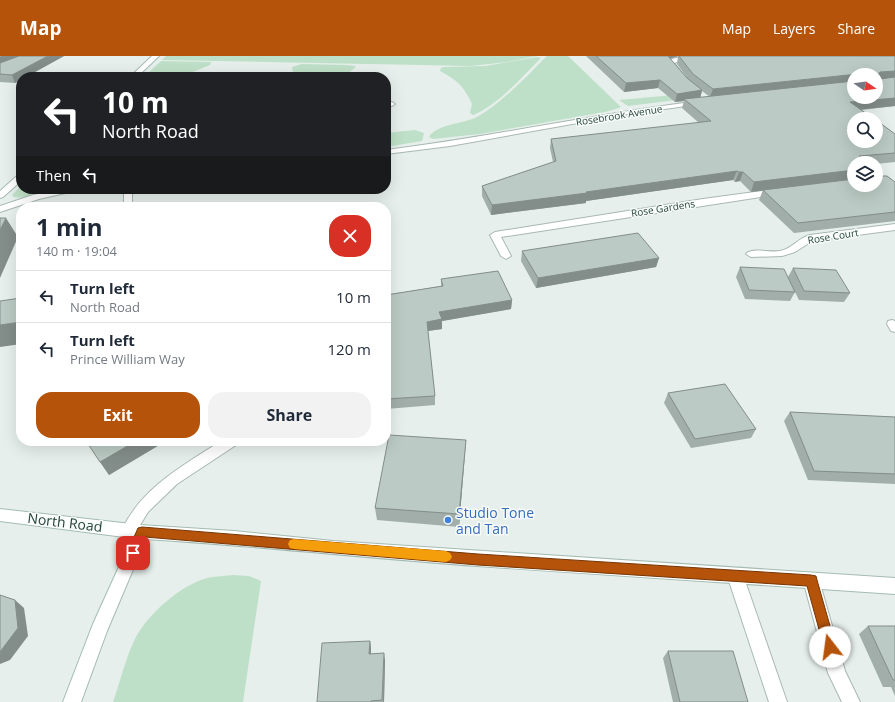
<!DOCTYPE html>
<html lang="en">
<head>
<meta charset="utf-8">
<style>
	:root { --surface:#fff; --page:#f2f2f3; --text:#1f2937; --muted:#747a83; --line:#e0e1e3; --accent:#b45309 }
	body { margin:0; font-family:"Open Sans",sans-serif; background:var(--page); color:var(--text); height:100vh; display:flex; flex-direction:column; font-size:15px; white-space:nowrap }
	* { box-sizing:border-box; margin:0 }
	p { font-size:13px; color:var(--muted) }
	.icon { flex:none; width:22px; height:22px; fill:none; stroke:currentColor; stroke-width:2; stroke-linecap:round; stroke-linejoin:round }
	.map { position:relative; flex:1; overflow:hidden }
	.panel { position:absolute; left:16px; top:146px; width:375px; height:244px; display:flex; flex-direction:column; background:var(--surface); border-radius:16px; box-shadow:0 4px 16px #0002 }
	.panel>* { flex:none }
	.guide { position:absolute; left:16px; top:16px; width:375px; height:122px; border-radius:16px; box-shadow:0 4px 16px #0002; background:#202124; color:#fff; overflow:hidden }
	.needle { width:26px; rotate:103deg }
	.tools { position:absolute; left:847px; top:12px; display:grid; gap:8px }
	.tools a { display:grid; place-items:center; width:36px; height:36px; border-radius:50%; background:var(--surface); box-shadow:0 4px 16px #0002; font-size:20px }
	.pin { position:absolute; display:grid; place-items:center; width:34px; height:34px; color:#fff; margin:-17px; border-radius:8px; box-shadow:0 2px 6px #0006 }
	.me { position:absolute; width:44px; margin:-22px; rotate:345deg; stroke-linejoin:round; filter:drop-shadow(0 0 3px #0008) }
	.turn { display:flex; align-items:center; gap:14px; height:84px; padding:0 20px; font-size:18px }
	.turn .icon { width:52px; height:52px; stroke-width:2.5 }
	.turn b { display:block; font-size:28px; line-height:34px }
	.then { display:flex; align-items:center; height:38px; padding:0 20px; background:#0003; gap:8px; font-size:15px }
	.round { display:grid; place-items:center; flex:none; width:42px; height:42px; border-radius:16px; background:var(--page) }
	.summary { display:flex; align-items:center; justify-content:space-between; height:68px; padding:0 20px }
	h1 { font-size:24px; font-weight:700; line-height:30px }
	.cta { display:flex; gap:8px; margin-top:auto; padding:8px 20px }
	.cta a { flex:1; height:46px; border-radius:16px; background:var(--accent); color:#fff; font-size:16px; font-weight:700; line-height:46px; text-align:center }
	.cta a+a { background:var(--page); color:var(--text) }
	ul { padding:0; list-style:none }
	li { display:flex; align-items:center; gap:12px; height:52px; padding:0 20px; border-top:1px solid var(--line) }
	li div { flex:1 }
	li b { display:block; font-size:15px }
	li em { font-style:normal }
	header { display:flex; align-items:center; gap:24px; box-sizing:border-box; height:56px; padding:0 20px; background:var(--accent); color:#fff }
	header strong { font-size:19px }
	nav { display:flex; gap:22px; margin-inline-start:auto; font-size:14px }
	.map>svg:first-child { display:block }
</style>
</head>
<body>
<header>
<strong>Map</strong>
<nav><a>Map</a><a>Layers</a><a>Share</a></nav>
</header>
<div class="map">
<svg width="895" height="646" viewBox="0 0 895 646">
	<rect width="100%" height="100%" fill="#e6efeb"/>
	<g fill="#bfe0c8">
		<polygon points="166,0 537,0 507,6 471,10 162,4"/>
		<path d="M547,0h21l53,51 -5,2 -11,3 -125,22 -47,5 -4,-2c7,-13 35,-13 48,-20 17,-10 34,-25 48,-39 8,-7 14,-15 22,-22z"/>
		<path d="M537,1l4,1c-19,19 -43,47 -68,57l-3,-2 2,-9c-9,-19 -14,-23 -32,-33l1,-3 3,-1 41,-1z"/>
		<polygon points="161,5 162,5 211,6 210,9 180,21 144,21"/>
		<path d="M302,8l43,1 11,1c-11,16 -44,11 -62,11l-2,-10z"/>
		<polygon points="685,38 685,43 628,50 619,44"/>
		<polygon points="415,74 424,77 422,85 386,91 386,77"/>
		<path d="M21,130v3h27c-11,3 -25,12 -36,7l1,-2z"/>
		<path d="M233,519l16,1 12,5 -18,121h-130c7,-20 12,-42 21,-61 12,-26 49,-59 78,-64 7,-1 14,-1 21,-2z"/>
	</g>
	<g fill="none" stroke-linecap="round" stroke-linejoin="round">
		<g stroke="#a8b8b2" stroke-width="2">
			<g id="street">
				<polygon points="685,0 692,1 674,7 681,16 676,17 667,7 672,3"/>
				<path d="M699,45l2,1v2l-73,10 -178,32 -64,8v-4c105,-13 208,-36 313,-49z"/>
				<polygon points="386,46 392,46 395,48 392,50 386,50"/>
				<polygon points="60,133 75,133 74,135 39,143 0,156 0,150 33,139"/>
				<rect x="124" y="133" width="8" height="18"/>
				<polygon points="777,133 780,134 781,136 780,138 501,181 511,200 506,203 501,200 490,179 495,176 703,143"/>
				<path d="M895,168v6l-83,11 -17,11 -13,4 -31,1 -5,-3c6,-7 25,-1 34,-3 12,-2 18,-13 30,-16z"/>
				<polygon points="892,264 895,265 895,276 891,275 887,268 888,265"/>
				<path d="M221,385h17l-2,4 -59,39 -29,28 -14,23 -5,2 -5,-2 -2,-5c19,-42 62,-65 99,-89z"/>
				<polygon points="735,512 741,514 743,519 787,646 769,646 727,519 729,514"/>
				<polygon points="811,517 817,519 819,524 845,615 860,646 842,646 828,617 803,524 805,519"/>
			</g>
		</g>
		<g stroke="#a4bbb3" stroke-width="2">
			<g id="secondary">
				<polygon points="152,0 159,0 137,21 130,21"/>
				<polygon points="18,119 21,119 21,125 3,141 0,142 0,135"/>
				<path d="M0,453l140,16 94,6 99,10 562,37v16c-139,-10 -279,-18 -418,-28 -110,-8 -220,-20 -331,-27l-39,92 -26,71h-18l30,-78 39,-86 -132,-17z"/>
			</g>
		</g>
		<use href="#street" fill="#fff" fill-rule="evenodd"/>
		<use href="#secondary" fill="#fff" fill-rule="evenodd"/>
	</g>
	<g fill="#a1aea9" fill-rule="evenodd">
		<polygon points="0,0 64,0 15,27 0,26"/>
		<path d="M586,0h309v50l-34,4 34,24v28l-19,2v-1h-22v22l26,-9 15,6v39l-101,12 -35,-33 4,-10 -12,2 -11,-11 -5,1 -2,-2 -147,21v2l-95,12 -9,-19v-10l71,-24 -3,-14 1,-9 148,-16 -17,-15 2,-7 -9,1 -17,-14 -34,4zM678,0l-1,8 11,15 -18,-20zM854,19h22l-22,22zM702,35l8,6 -10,1z"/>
		<polygon points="522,195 659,202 656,211 536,232 521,205"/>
		<polygon points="740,211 788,221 793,212 850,237 844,246 799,244 795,236 790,245 745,243 736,221"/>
		<polygon points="441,223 512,244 511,253 442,265 442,273 428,275 435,340 435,349 386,353 386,239 441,230"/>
		<polygon points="668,337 756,373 751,382 691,392 664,347"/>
		<polygon points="790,356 895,361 895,428 808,424 784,365"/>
		<polygon points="466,384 465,397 459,471 377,464 375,452"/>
		<polygon points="86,385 166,385 109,419"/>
		<polygon points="868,570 895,570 895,640 891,631 883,631 859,578"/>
		<polygon points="370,585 371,592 371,598 385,604 384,646 317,646"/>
		<polygon points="668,595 748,646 673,646 663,602"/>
	</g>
	<g fill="#838d89">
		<polygon points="2,0 24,0 0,9 0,1"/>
		<polygon points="48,0 64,0 26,21 21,21 21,24 15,27 12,19"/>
		<polygon points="667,0 679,0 671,2 666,6"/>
		<polygon points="895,15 895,23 876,24 878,18 880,16"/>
		<polygon points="858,18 857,19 854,19 854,27 710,41 713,33"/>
		<polygon points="660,24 658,32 624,36 626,27"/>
		<polygon points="702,34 700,43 684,43 684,45 675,46 677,38"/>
		<polygon points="895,42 895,50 846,55 850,46"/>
		<polygon points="854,114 854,124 751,136 754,126"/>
		<polygon points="737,115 733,124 586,145 586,147 491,159 492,149"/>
		<polygon points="739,116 743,116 740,125 735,126"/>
		<polygon points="6,162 18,181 0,222 0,174"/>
		<polygon points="659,202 656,211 536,232 538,222"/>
		<polygon points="512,244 511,253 442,265 442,273 427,275 427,266 439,256"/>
		<polygon points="21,266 21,288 0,291 0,269"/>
		<polygon points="466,384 465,397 459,471 459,458"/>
		<polygon points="136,385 166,385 109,419 100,406"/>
		<polygon points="15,544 24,552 28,580 10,604 0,608 0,596"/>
		<polygon points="370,585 371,592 371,605 369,598"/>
		<polygon points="384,597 385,604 384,646 383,646"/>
	</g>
	<g fill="#bbcac4" stroke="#838d89">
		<polygon points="19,0 48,0 12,19 0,18 0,7"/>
		<polygon points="596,0 668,0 687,22 702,34 677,38 660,24 626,27"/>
		<polygon points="679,0 895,0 895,15 880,16 878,18 880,23 895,21 895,42 850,46 874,63 854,63 854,85 876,85 876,64 895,78 895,97 859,100 869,107 854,107 854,114 754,126 743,116 739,116 737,115 586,136 587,137 492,149 482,130 556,105 551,83 711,65 684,43 854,25 854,41 876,41 876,19 859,19 858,18 713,33 693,18"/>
		<polygon points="876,112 880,115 880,120 887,120 895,126 895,156 798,167 763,134 854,123 854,129 876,129"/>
		<polygon points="0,162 6,162 0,174"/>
		<polygon points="638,177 659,202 538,222 522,195"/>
		<polygon points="740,211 784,213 795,236 749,234"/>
		<polygon points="793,212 836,214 850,237 804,235"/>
		<polygon points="498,215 512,244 439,256 442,263 427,266 435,340 386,343 386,239 443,230 441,223"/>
		<polygon points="21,242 21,266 0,269 0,245"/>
		<polygon points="725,328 756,373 695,383 668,337"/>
		<polygon points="790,356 895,361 895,418 814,415"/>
		<polygon points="389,379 466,384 459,458 375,452"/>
		<polygon points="86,385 136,385 100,406"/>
		<polygon points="0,539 15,544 18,572 0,596"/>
		<polygon points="868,570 895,570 895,624 893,624"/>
		<polygon points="370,585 369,598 384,597 382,644 371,645 371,646 317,646 322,587"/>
		<polygon points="668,595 733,595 748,646 680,646"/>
	</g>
	<polygon fill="#b45309" stroke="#753606" points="142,471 478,498 811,519 816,520 817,524 836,591 834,595 830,597 825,595 807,530 478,509 145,481 137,500 133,502 129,500 127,497 138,472"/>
	<polygon fill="#f59e0b" points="294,483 446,495 450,497 452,501 450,504 446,506 294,493 290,492 288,488 290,484"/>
	<circle fill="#3f7fe0" stroke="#f7fbf9" stroke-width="1.5" cx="448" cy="464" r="4"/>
	<g text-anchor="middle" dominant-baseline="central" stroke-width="3" stroke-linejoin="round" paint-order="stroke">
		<g font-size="10" fill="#24423a" stroke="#f7fbf9">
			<text transform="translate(619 59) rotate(-9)">Rosebrook Avenue</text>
			<text transform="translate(663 152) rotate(-9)">Rose Gardens</text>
			<text transform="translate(833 180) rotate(-9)">Rose Court</text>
		</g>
		<g font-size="14" fill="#366cbe" stroke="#f7fbf9" text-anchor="start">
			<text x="456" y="456">Studio Tone<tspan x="456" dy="16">and Tan</tspan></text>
		</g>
		<g font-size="14" fill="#24423a" stroke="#f7fbf9">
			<text transform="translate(65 466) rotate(7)">North Road</text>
		</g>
	</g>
</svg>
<div class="tools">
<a><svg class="needle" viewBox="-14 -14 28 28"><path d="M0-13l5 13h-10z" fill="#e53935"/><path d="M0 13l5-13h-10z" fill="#747a83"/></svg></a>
<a><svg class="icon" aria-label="search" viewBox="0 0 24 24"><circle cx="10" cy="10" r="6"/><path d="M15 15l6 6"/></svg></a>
<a><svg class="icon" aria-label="layers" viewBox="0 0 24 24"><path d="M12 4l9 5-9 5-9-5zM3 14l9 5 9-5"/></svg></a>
</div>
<div class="pin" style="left:133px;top:497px;background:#d93025"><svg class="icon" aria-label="arrive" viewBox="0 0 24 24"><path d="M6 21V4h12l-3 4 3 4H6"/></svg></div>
<svg class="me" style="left:830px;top:591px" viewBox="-20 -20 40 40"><circle r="19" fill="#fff"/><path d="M0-13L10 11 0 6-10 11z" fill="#b45309"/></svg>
<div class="guide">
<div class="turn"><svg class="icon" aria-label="left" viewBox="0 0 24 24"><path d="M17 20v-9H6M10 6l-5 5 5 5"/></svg><div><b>10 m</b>North Road</div></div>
<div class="then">Then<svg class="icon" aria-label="left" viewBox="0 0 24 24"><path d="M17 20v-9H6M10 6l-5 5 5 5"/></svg></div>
</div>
<section class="panel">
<div class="summary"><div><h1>1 min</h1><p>140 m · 19:04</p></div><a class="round" style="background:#d93025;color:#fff"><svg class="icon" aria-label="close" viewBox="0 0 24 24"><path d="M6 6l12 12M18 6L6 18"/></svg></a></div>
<ul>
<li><svg class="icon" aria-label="left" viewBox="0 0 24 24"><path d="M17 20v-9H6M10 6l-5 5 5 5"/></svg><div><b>Turn left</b><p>North Road</p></div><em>10 m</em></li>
<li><svg class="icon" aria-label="left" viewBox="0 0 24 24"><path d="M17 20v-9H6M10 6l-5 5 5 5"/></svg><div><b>Turn left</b><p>Prince William Way</p></div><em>120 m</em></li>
</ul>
<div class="cta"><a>Exit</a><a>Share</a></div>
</section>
</div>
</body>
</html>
